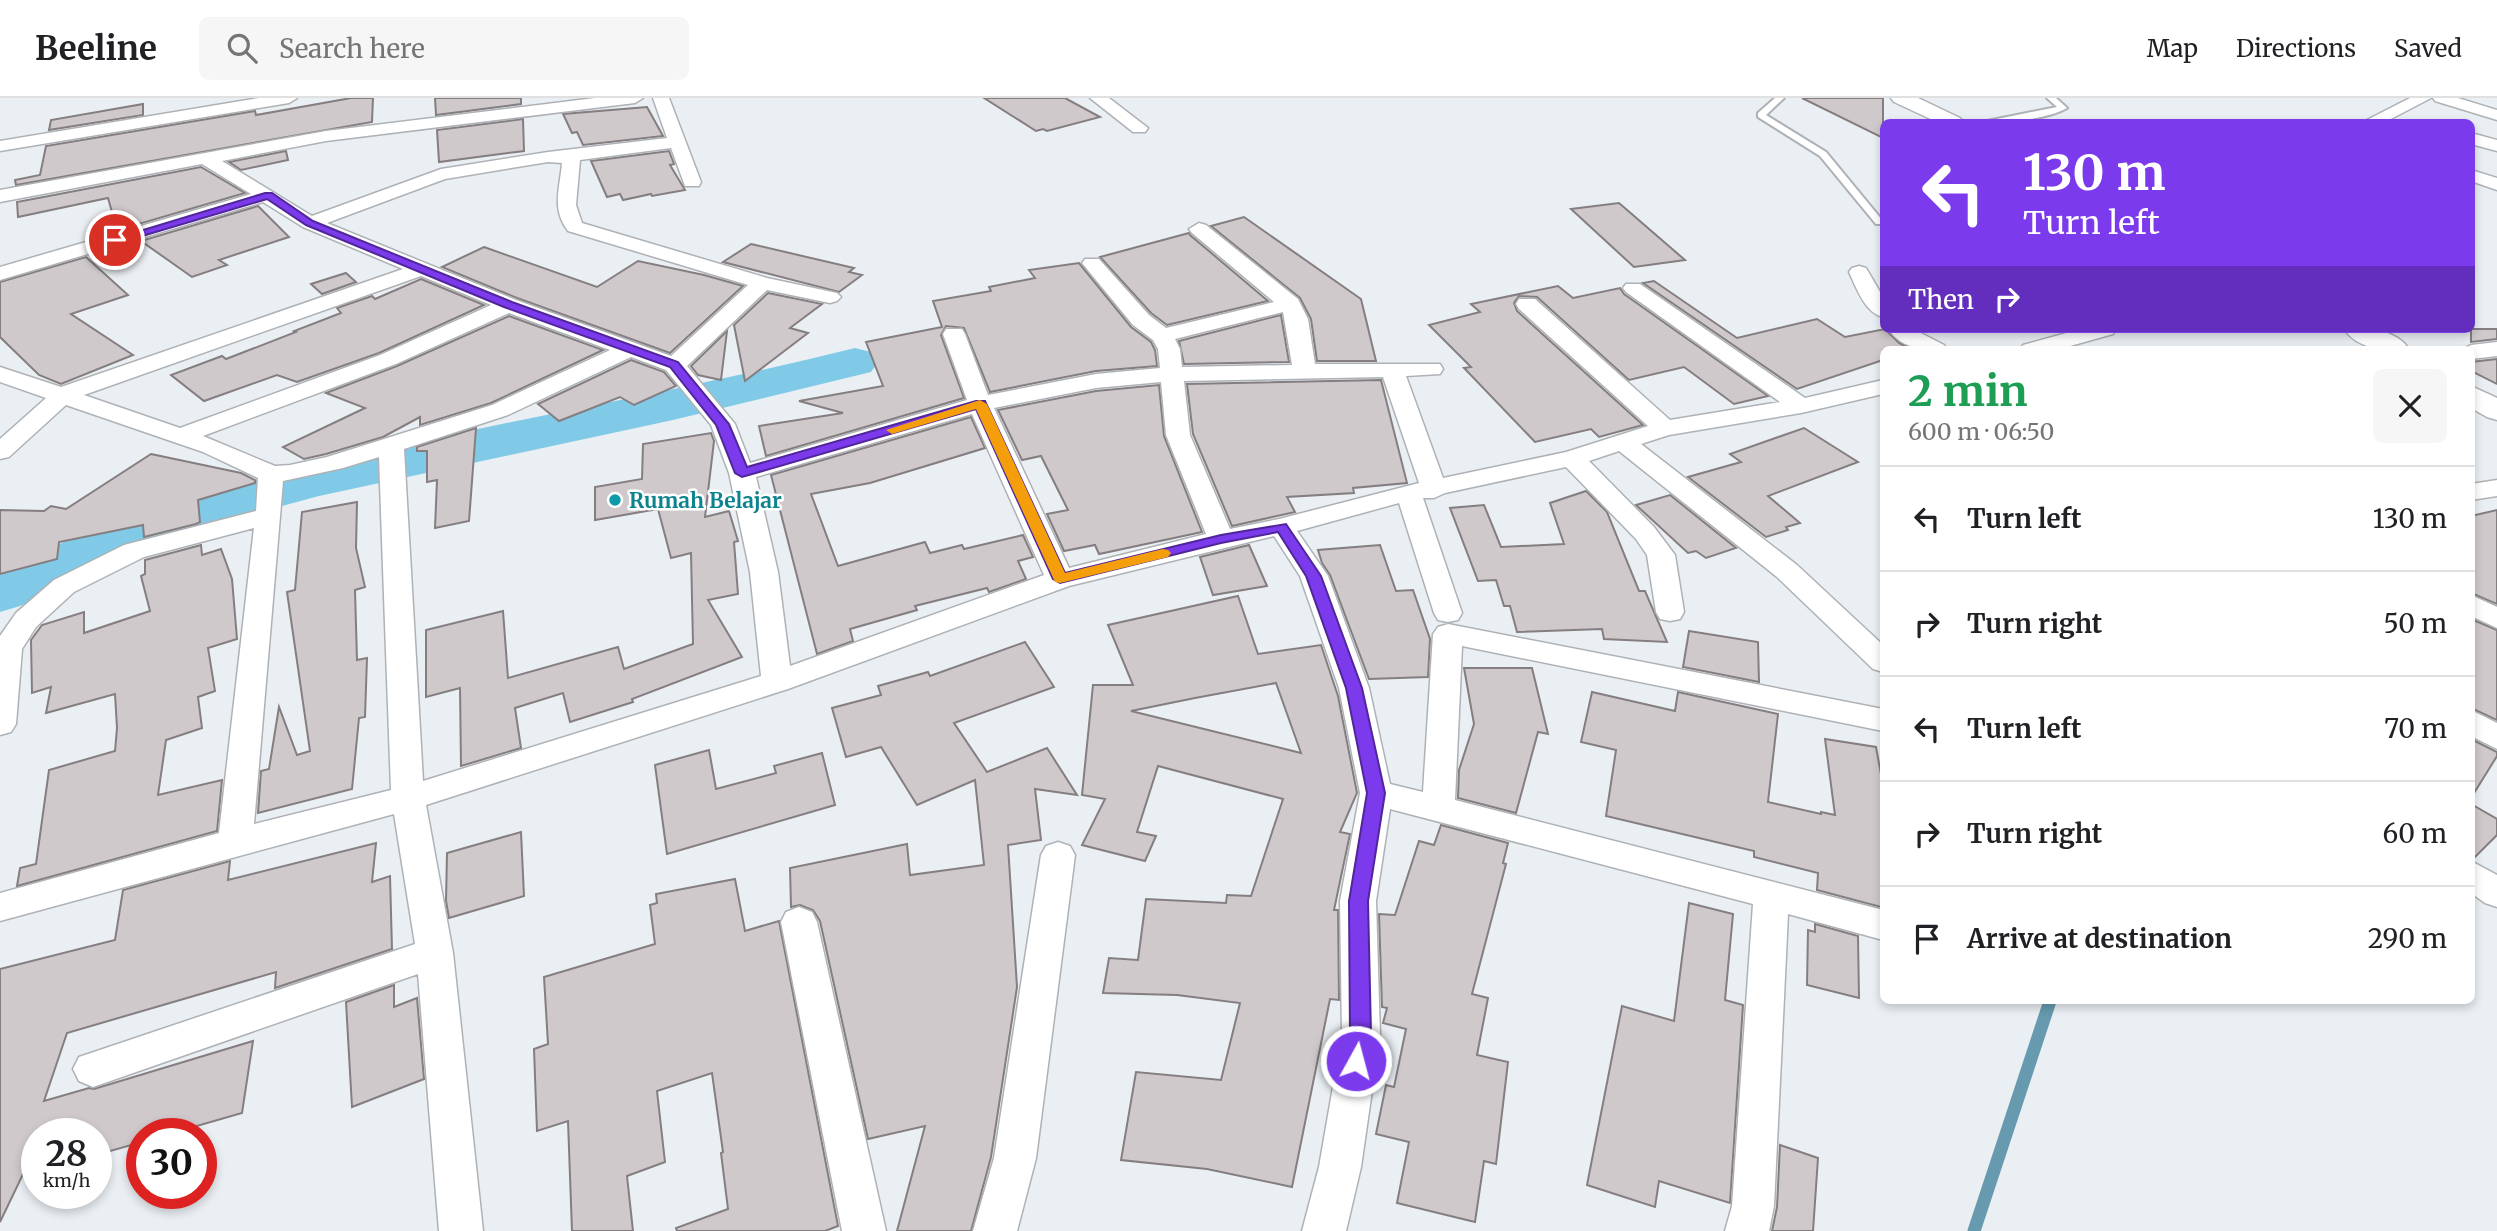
<!DOCTYPE html>
<html lang="en">
<head>
<meta charset="utf-8">
<style>
	:root { --surface:#fff; --page:#f6f6f6; --text:#202124; --muted:#757577; --line:#e0e0e0 }
	body { margin:0; font-family:Merriweather,serif; background:var(--page); color:var(--text); height:100vh; display:flex; flex-direction:column; font-size:26px; white-space:nowrap }
	* { box-sizing:border-box; margin:0 }
	p { font-size:23px; color:var(--muted) }
	.icon { flex:none; width:38px; height:38px; fill:none; stroke:currentColor; stroke-width:2; stroke-linecap:round; stroke-linejoin:round }
	.map { position:relative; flex:1; overflow:hidden }
	.details { position:absolute; left:1880px; top:248px; width:595px; height:658px; display:flex; flex-direction:column; background:var(--surface); border-radius:10px; box-shadow:0 4px 10px #0003 }
	.details>* { flex:none }
	.hud { position:absolute; left:1880px; top:21px; width:595px; height:214px; border-radius:10px; box-shadow:0 4px 10px #0003; background:#7c3aed; color:#fff; overflow:hidden }
	.speed { position:absolute; left:21px; top:1020px; display:flex; gap:14px; font-size:35px; font-weight:700; text-align:center }
	.speed>* { display:grid; place-content:center; width:91px; height:91px; border-radius:50%; background:var(--surface); box-shadow:0 4px 10px #0003; line-height:1 }
	.speed small { font-size:18px; font-weight:400 }
	.speed .limit { border:10px solid #d22; background:#fff; color:#111 }
	.pin { position:absolute; display:grid; place-items:center; width:60px; height:60px; color:#fff; margin:-30px; border:4px solid #fff; border-radius:50%; box-shadow:0 2px 7px #0007 }
	.me { position:absolute; width:77px; margin:-38px; rotate:7deg; stroke-linejoin:round; filter:drop-shadow(0 0 5px #0008) }
	.turn { display:flex; align-items:center; gap:24px; height:147px; padding:0 28px; font-size:32px }
	.turn .icon { width:91px; height:91px; stroke-width:2.5 }
	.turn b { display:block; font-size:49px; line-height:60px }
	.then { display:flex; align-items:center; height:66px; padding:0 28px; background:#0003; gap:14px; font-size:26px }
	.round { display:grid; place-items:center; flex:none; width:74px; height:74px; border-radius:10px; background:var(--page) }
	.overview { display:flex; align-items:center; justify-content:space-between; height:119px; padding:0 28px }
	h1 { font-size:42px; font-weight:700; line-height:52px; color:#1e9e55 }
	ul { padding:0; list-style:none }
	li { display:flex; align-items:center; gap:21px; height:105px; padding:0 28px; border-top:2px solid var(--line) }
	li div { flex:1 }
	li b { display:block; font-size:26px }
	li em { font-style:normal }
	header { display:flex; align-items:center; gap:42px; box-sizing:border-box; height:98px; padding:0 35px; background:var(--surface); border-bottom:2px solid var(--line) }
	header strong { font-size:33px }
	nav { display:flex; gap:38px; margin-inline-start:auto; font-size:24px }
	.search { width:490px; height:63px; background:var(--page); display:flex; align-items:center; gap:18px; box-sizing:border-box; padding:0 24px; border-radius:10px; color:var(--muted); font-size:26px }
	.map>svg:first-child { display:block }
</style>
</head>
<body>
<header>
<strong>Beeline</strong>
<div class="search"><svg class="icon" aria-label="search" viewBox="0 0 24 24"><circle cx="10" cy="10" r="6"/><path d="M15 15l6 6"/></svg>Search here</div>
<nav><a>Map</a><a>Directions</a><a>Saved</a></nav>
</header>
<div class="map">
<svg width="2497" height="1133" viewBox="0 0 2497 1133">
	<rect width="100%" height="100%" fill="#eaeff3"/>
	<g fill="none" stroke-linecap="round" stroke-linejoin="round">
		<polyline stroke="#679aaf" stroke-width="13" points="1974,1133 2050,903"/>
		<path fill="#81cae7" fill-rule="evenodd" d="M855,250l16,4 7,10 -7,10 -198,48 -354,76 -85,23 -89,30 -125,57 -20,6v-41c36,-15 70,-34 107,-46 243,-83 500,-115 748,-177z"/>
	</g>
	<g fill="#d0c9cb" stroke="#847e80" stroke-width="2" fill-rule="evenodd">
		<polygon points="351,0 373,0 372,24 16,87 15,82 40,77 46,48 255,13 256,17"/>
		<polygon points="435,0 521,0 521,6 436,17"/>
		<polygon points="984,0 1065,0 1100,19 1047,33 1043,31 1036,33"/>
		<polygon points="1802,0 1883,0 1883,40"/>
		<polygon points="143,6 143,17 49,32 51,22"/>
		<polygon points="647,9 663,38 583,47 577,34 572,35 563,16"/>
		<polygon points="523,21 524,53 439,64 437,32"/>
		<polygon points="286,53 288,62 241,72 229,64"/>
		<polygon points="669,53 674,66 670,67 685,92 652,98 651,96 623,102 620,96 607,99 591,63"/>
		<polygon points="201,69 245,95 125,130 114,121 108,100 18,119 17,104"/>
		<polygon points="1619,105 1685,162 1634,169 1571,111"/>
		<polygon points="258,108 289,139 219,162 227,167 192,179 141,143"/>
		<polygon points="1244,119 1361,201 1376,263 1317,263 1311,221 1300,200 1211,128"/>
		<polygon points="1189,135 1190,137 1268,203 1167,227 1151,215 1100,159"/>
		<polygon points="751,146 854,170 849,174 862,177 839,194 723,164"/>
		<polygon points="484,149 597,189 638,163 704,177 743,188 670,255 517,200 442,169"/>
		<polygon points="86,159 128,197 71,216 133,257 61,286 39,277 0,239 0,184"/>
		<polygon points="1079,165 1131,229 1151,244 1155,252 1157,268 1096,273 990,294 964,230 946,228 941,237 964,300 766,358 759,328 843,315 799,303 883,288 866,244 942,229 933,203 991,193 989,189 1035,180 1029,172"/>
		<polygon points="346,175 356,184 322,196 311,186"/>
		<polygon points="421,181 484,207 379,255 297,284 277,277 204,303 171,277 222,258 226,261 296,234 294,233 341,215 337,210 372,198 375,201"/>
		<polygon points="1654,183 1737,240 1817,221 1845,239 1885,231 1899,245 1913,252 1883,252 1883,262 1797,291 1643,185"/>
		<polygon points="1558,188 1573,200 1620,190 1624,196 1768,298 1734,306 1684,269 1629,282 1537,199 1519,198 1514,205 1517,213 1643,327 1599,339 1591,331 1535,344 1464,270 1471,269 1429,227 1480,214 1471,206"/>
		<polygon points="768,195 822,206 790,230 808,235 745,283 734,227"/>
		<polygon points="1281,217 1289,264 1184,266 1179,243"/>
		<polygon points="509,218 603,252 491,305 420,327 420,319 383,339 326,356 304,361 283,349 365,310 326,295 397,268"/>
		<polygon points="2471,231 2497,231 2497,241 2471,244"/>
		<polygon points="727,233 721,282 698,277 691,268"/>
		<polygon points="2497,261 2497,286 2471,273 2471,264"/>
		<polygon points="631,262 664,274 676,288 634,307 620,299 559,323 538,306"/>
		<polygon points="1381,282 1407,385 1353,390 1354,395 1287,399 1295,414 1232,428 1193,336 1187,286"/>
		<polygon points="1159,287 1164,338 1202,434 1099,456 1095,447 1064,453 1047,416 1068,412 1041,358 1022,362 998,312 1096,293"/>
		<polygon points="971,319 985,350 870,385 811,396 838,468 925,444 930,455 962,447 964,451 1023,437 1033,459 1018,463 1026,481 989,494 987,490 915,508 917,512 850,531 853,543 817,556 771,377"/>
		<polygon points="476,330 469,423 435,430 437,382 427,384 427,353 417,353 417,349"/>
		<polygon points="1804,330 1858,364 1768,398 1800,425 1786,429 1788,432 1766,439 1688,379 1741,364 1730,356"/>
		<polygon points="711,335 714,343 705,419 729,413 738,443 734,444 738,496 708,502 742,559 632,601 633,604 570,624 563,595 515,610 521,650 461,668 460,590 426,599 426,532 503,513 508,580 618,549 624,571 693,546 691,455 671,460 658,411 595,422 595,389 642,381 643,346"/>
		<polygon points="151,356 241,375 255,382 255,385 198,402 200,424 196,426 144,439 143,427 59,444 57,461 0,476 0,412 44,413 51,408 66,411"/>
		<polygon points="1586,393 1607,414 1639,493 1645,493 1667,544 1604,541 1602,531 1517,534 1510,508 1504,508 1496,482 1478,483 1450,410 1484,407 1501,449 1564,446 1550,405"/>
		<polygon points="1670,397 1736,450 1706,460 1696,453 1688,455 1636,407"/>
		<polygon points="357,404 356,450 365,489 355,492 357,562 367,560 365,619 359,620 352,691 258,715 261,673 269,671 279,609 297,657 310,653 287,494 295,492 302,414"/>
		<polygon points="2497,412 2497,506 2471,495 2471,418"/>
		<polygon points="201,447 202,457 221,451 232,481 237,541 208,550 215,593 198,599 202,630 166,642 158,697 222,682 217,733 17,788 20,770 36,766 49,672 115,653 117,630 115,596 46,615 51,589 32,595 31,542 42,527 84,514 84,535 150,513 141,478 145,476 145,462"/>
		<polygon points="1249,447 1267,488 1213,497 1200,459"/>
		<polygon points="1380,447 1396,493 1413,492 1430,541 1428,579 1369,581 1330,477 1322,465 1318,452"/>
		<path d="M1238,498l20,58 63,-9 17,51 19,97 -17,39 10,2 -16,76h4l1,90 -9,-1 -38,188 -85,-18 -86,-9 15,-88 85,8 19,-77 -63,-8 -74,-2 6,-35 29,2 8,-61 80,4 1,-8 24,1 32,-97 -125,-33 -21,66 19,4 -11,25 -63,-16 23,-46 -23,-4 11,-110h40l-25,-60zM1276,585l25,70 -170,-42 64,-13z"/>
		<polygon points="2471,521 2497,532 2497,622 2471,610"/>
		<polygon points="1689,533 1758,544 1759,584 1683,569"/>
		<polygon points="1025,544 1054,589 954,625 987,674 1047,650 1077,697 1035,691 1041,742 1008,747 1017,889 991,1059 971,1133 897,1133 925,1028 868,1041 820,823 813,812 800,807 791,809 790,770 907,746 910,777 984,767 975,682 917,707 881,649 846,659 832,610 881,597 878,588 928,574 930,578"/>
		<polygon points="1464,570 1532,570 1548,636 1538,634 1516,715 1458,700 1459,672 1474,626"/>
		<polygon points="1592,594 1675,613 1678,594 1778,616 1768,704 1821,716 1821,714 1835,717 1825,641 1876,649 1883,687 1881,809 1817,792 1818,775 1754,759 1754,753 1606,718 1616,652 1581,644"/>
		<polygon points="2471,641 2497,654 2497,658 2471,700"/>
		<polygon points="709,652 716,691 776,675 774,668 822,655 835,707 667,756 655,667"/>
		<polygon points="2471,706 2497,721 2497,737 2473,761"/>
		<polygon points="1441,727 1508,745 1503,765 1506,766 1472,896 1488,900 1477,957 1508,964 1496,1066 1484,1063 1475,1124 1397,1105 1409,1044 1376,1036 1386,987 1394,989 1406,931 1383,925 1387,910 1382,909 1379,816 1395,817 1419,743 1434,747"/>
		<polygon points="521,734 524,798 449,820 446,803 447,755"/>
		<polygon points="376,745 372,784 390,778 392,851 275,890 276,874 67,935 44,1003 89,990 94,991 253,943 242,1015 169,1036 142,1036 142,1044 96,1057 96,1036 37,1036 37,1047 0,1124 0,871 115,842 123,792 230,763 228,782"/>
		<polygon points="735,781 745,833 779,823 838,1128 825,1133 677,1133 676,1130 728,1111 721,1055 723,1054 712,975 657,993 665,1064 627,1078 633,1133 572,1133 568,1023 537,1033 534,951 548,946 544,879 655,846 650,807 657,805 656,796"/>
		<polygon points="1689,805 1733,816 1725,902 1743,907 1730,1105 1659,1083 1655,1109 1587,1087 1622,908 1674,923"/>
		<polygon points="1815,826 1858,838 1859,900 1807,887 1808,832 1815,834"/>
		<polygon points="394,887 394,909 417,900 424,981 352,1009 346,904"/>
		<polygon points="1780,1047 1818,1060 1813,1133 1772,1133 1777,1109"/>
	</g>
	<g fill="none" stroke-linecap="round" stroke-linejoin="round">
		<g stroke="#aeb2b6" stroke-width="4">
			<g id="service">
				<polygon points="1775,0 1784,0 1766,17 1826,54 1882,122 1882,126 1876,126 1820,58 1758,19 1758,15"/>
				<path d="M2047,0h9l11,10c-19,11 -63,16 -85,14l75,-15z"/>
			</g>
		</g>
		<g stroke="#aeb2b6" stroke-width="3">
			<g id="minor">
				<polygon points="259,0 297,0 289,5 0,53 0,43"/>
				<path d="M595,0h48l-8,5 -309,38 -104,20 90,55 129,-47 107,-17 119,-14 -14,-40h16l32,84 -2,4h-14l-14,-38 -91,12 -4,45 6,18 185,55 70,15 4,4 -4,4 -7,2 -63,-13 -80,76 48,58 15,39 217,-63 -24,-66 3,-5h16l3,5 23,61 108,-21 64,-6 -2,-19 -5,-9 -20,-15 -51,-62 3,-4h14l50,56 17,13 108,-26 -82,-69 -3,-4 10,-6 7,2 92,74 10,20 7,45h125l3,5 -3,5 -34,2 37,102 123,-26 82,-26 -129,-117 -3,-5 3,-5h16l135,121 110,-18 -154,-110 -3,-4 3,-4h14l165,114 78,-18v14l-82,19 -132,22 -28,9 156,121 86,80v27l-10,-3 -96,-92 -158,-126 -30,10 65,66 21,28 9,57 -4,7 -10,2 -10,-2 -4,-7 -9,-57 -11,-16 -70,-72 -121,26 -11,5h-11l39,115 -4,7 -10,2 -10,-2 -4,-7 -35,-110 -102,28 31,45 41,112 21,96 33,8 10,-158 5,-7 10,-3 435,85v22l-421,-85 -7,154 428,110v30l-95,-26 -14,292 -5,25h-44l7,-25 21,-302 -363,-95 -14,92 4,134 -19,132 -15,64h-44l17,-64 23,-132 -2,-134 20,-108 -21,-105 -39,-112 -26,-40 -205,50 -281,103 -362,116 27,148 30,278h-44l-21,-257 -325,113 -14,-6 -6,-12 6,-12 336,-113 -21,-130 -394,107v-28l219,-60 35,-305 -110,29 -70,35 -38,35 -14,22 -6,75 -5,8 -11,3v-99l16,-23 38,-33 70,-35 132,-34 2,-33 -55,-26 -137,-47 -57,52 -9,2v-20l46,-41 -46,-16v-15l61,20 342,-118 -100,-42 -40,-25 -263,78v-13l251,-73 -49,-30 -202,38v-12l326,-59zM548,64l14,1c-2,25 -11,46 6,68l180,54 -77,71 -155,-56 -189,-77 118,-44zM421,178l70,29 -111,50 -200,73 -96,-33zM1283,214l9,53 -110,2 -2,-18 -5,-10zM509,215l101,37 -118,55 -165,52 -37,8 -15,1 -72,-30 193,-72zM631,259l35,13 45,55 18,48 21,99 11,104 -338,105 -19,-332 104,-34zM1383,279l36,106 -140,36 -49,10 -40,-94 -6,-54zM1161,284l5,53 40,99 -137,34 -75,-160 102,-20zM972,316l72,161 -254,91 -12,-94 -22,-95zM379,359l12,333 -137,34 29,-343 60,-13z"/>
				<polygon points="1090,0 1109,0 1148,30 1145,34 1133,34"/>
				<polygon points="2410,0 2431,0 2385,24 2363,24"/>
				<polygon points="2433,0 2458,0 2497,12 2497,22 2435,3"/>
				<polygon points="2471,35 2497,42 2497,53 2471,46"/>
				<polygon points="2471,72 2497,80 2497,92 2471,83"/>
				<path d="M1859,168l7,2 17,29v20c-18,-4 -27,-30 -34,-45l3,-4z"/>
				<path d="M1888,231h25l31,16 3,5c-23,0 -44,0 -59,-21z"/>
				<polygon points="2081,231 2116,231 2113,236 2056,252 2020,252 2023,247"/>
				<polygon points="2497,244 2497,258 2471,261 2471,252 2461,252 2471,247"/>
				<polygon points="2497,382 2497,398 2471,402 2471,386"/>
				<polygon points="2471,497 2497,509 2497,530 2471,518"/>
				<polygon points="2471,612 2497,625 2497,651 2471,638"/>
				<polygon points="1058,744 1070,748 1075,757 1036,1060 1017,1133 973,1133 994,1060 1041,757 1046,748"/>
				<polygon points="2471,763 2497,777 2497,809 2485,805 2471,795"/>
				<polygon points="799,809 812,814 817,824 886,1133 842,1133 781,824 786,814"/>
			</g>
		</g>
		<g stroke="#aeb2b6" stroke-width="3">
			<g id="tertiary">
				<polygon points="1891,0 1918,0 1960,20 1964,24 1937,24 1894,4"/>
				<path d="M2344,231c24,0 51,-1 66,21 -24,0 -51,1 -66,-21z"/>
				<polygon points="2471,288 2497,300 2497,322 2487,319 2471,310"/>
			</g>
		</g>
		<use href="#service" fill="#fff" fill-rule="evenodd"/>
		<use href="#minor" fill="#fff" fill-rule="evenodd"/>
		<use href="#tertiary" fill="#fff" fill-rule="evenodd"/>
	</g>
	<polygon fill="#7c3aed" stroke="#51269a" stroke-width="2" points="265,95 272,95 313,123 512,204 678,264 729,326 747,369 976,303 985,303 1065,475 1221,437 1286,426 1321,478 1362,590 1385,695 1368,803 1371,937 1364,970 1356,973 1349,970 1346,963 1350,937 1349,803 1367,695 1346,590 1306,478 1278,434 1221,445 1060,485 1053,481 976,311 742,379 735,375 716,327 670,269 504,209 306,127 267,101 119,145 110,142"/>
	<polygon fill="#f59e0b" points="980,302 987,306 1065,475 1163,451 1168,452 1171,455 1168,459 1060,485 1055,484 976,311 892,336 886,332"/>
	<circle fill="#0f9aa8" stroke="#fff" stroke-width="2.5" cx="615" cy="402" r="7"/>
	<g text-anchor="middle" dominant-baseline="central" stroke-width="5" stroke-linejoin="round" paint-order="stroke">
		<g font-size="21" font-weight="bold" fill="#0d838f" stroke="#fff" text-anchor="start">
			<text x="629" y="402">Rumah Belajar</text>
		</g>
	</g>
</svg>
<div class="speed"><div>28<small>km/h</small></div><div class="limit">30</div></div>
<div class="pin" style="left:115px;top:142px;background:#d93025"><svg class="icon" aria-label="arrive" viewBox="0 0 24 24"><path d="M6 21V4h12l-3 4 3 4H6"/></svg></div>
<svg class="me" style="left:1356px;top:963px" viewBox="-20 -20 40 40"><circle r="17" fill="#7c3aed" stroke="#fff" stroke-width="3"/><path d="M0-11L8 9 0 5-8 9z" fill="#fff"/></svg>
<div class="hud">
<div class="turn"><svg class="icon" aria-label="left" viewBox="0 0 24 24"><path d="M17 20v-9H6M10 6l-5 5 5 5"/></svg><div><b>130 m</b>Turn left</div></div>
<div class="then">Then<svg class="icon" aria-label="right" viewBox="0 0 24 24"><path d="M7 20v-9h11M14 6l5 5-5 5"/></svg></div>
</div>
<section class="details">
<div class="overview"><div><h1>2 min</h1><p>600 m · 06:50</p></div><a class="round"><svg class="icon" aria-label="close" viewBox="0 0 24 24"><path d="M6 6l12 12M18 6L6 18"/></svg></a></div>
<ul>
<li><svg class="icon" aria-label="left" viewBox="0 0 24 24"><path d="M17 20v-9H6M10 6l-5 5 5 5"/></svg><div><b>Turn left</b></div><em>130 m</em></li>
<li><svg class="icon" aria-label="right" viewBox="0 0 24 24"><path d="M7 20v-9h11M14 6l5 5-5 5"/></svg><div><b>Turn right</b></div><em>50 m</em></li>
<li><svg class="icon" aria-label="left" viewBox="0 0 24 24"><path d="M17 20v-9H6M10 6l-5 5 5 5"/></svg><div><b>Turn left</b></div><em>70 m</em></li>
<li><svg class="icon" aria-label="right" viewBox="0 0 24 24"><path d="M7 20v-9h11M14 6l5 5-5 5"/></svg><div><b>Turn right</b></div><em>60 m</em></li>
<li><svg class="icon" aria-label="arrive" viewBox="0 0 24 24"><path d="M6 21V4h12l-3 4 3 4H6"/></svg><div><b>Arrive at destination</b></div><em>290 m</em></li>
</ul>
</section>
</div>
</body>
</html>
